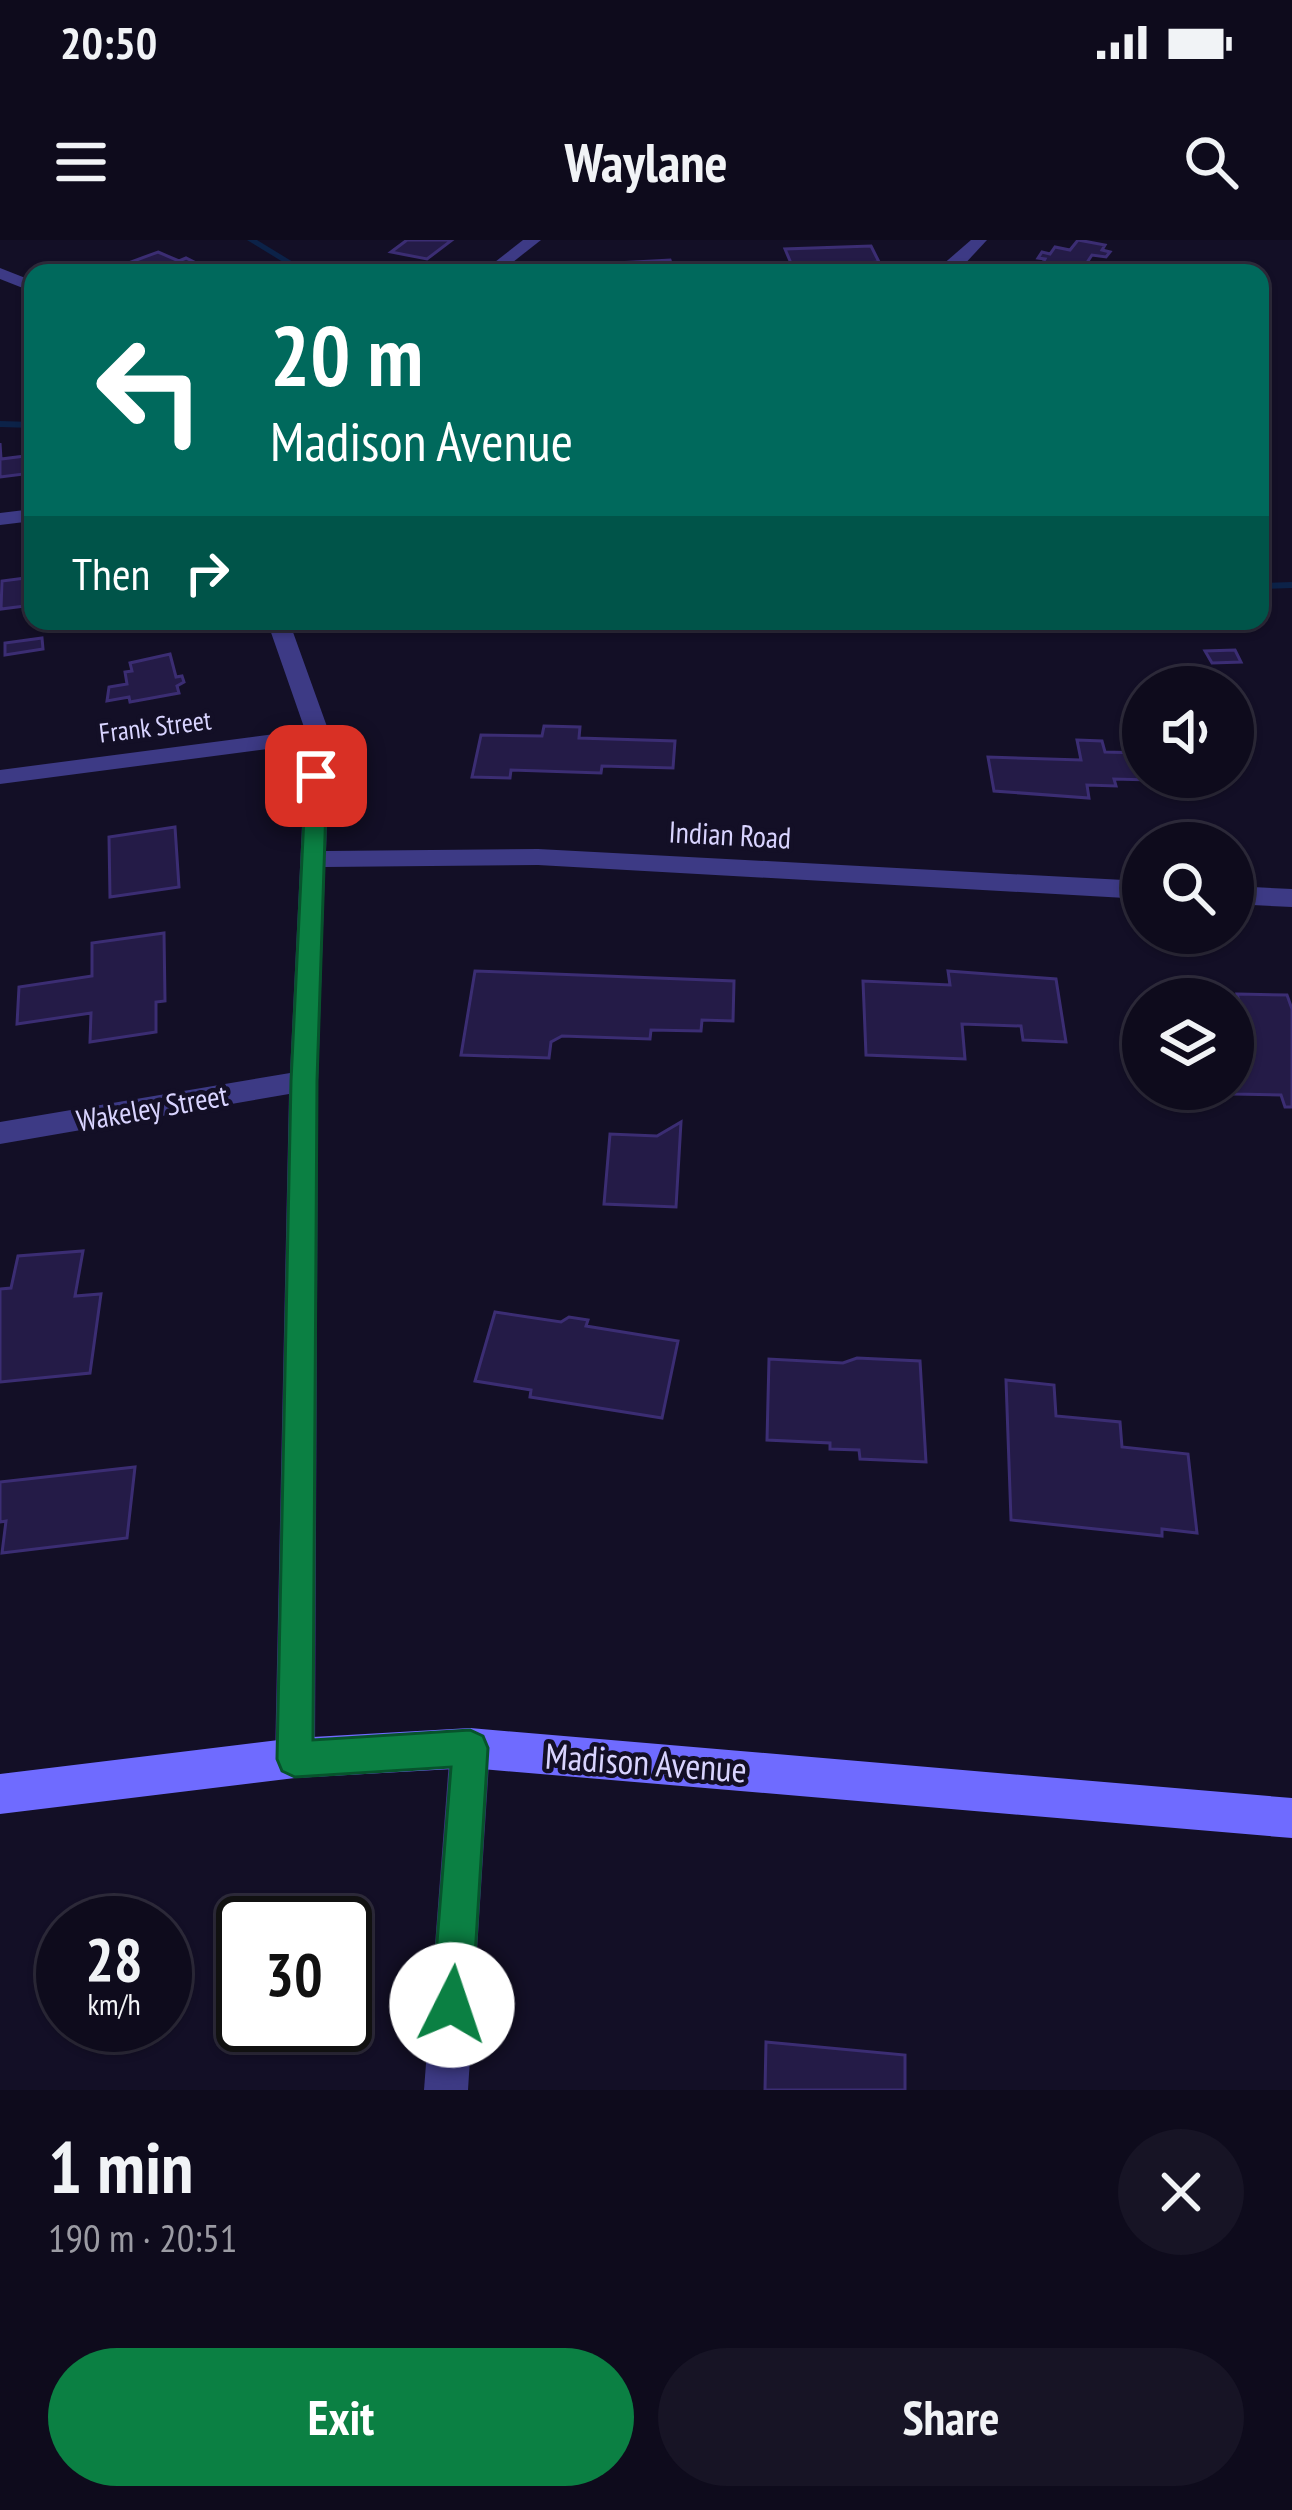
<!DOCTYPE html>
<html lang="en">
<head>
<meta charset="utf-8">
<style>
	:root { --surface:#0e0b1c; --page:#171425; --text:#f1f3f6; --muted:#9b9ba3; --line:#2e2b3b; --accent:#0b8043 }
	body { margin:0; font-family:"PT Sans Narrow",sans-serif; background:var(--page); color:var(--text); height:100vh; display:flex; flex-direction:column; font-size:45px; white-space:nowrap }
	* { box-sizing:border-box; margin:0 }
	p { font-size:39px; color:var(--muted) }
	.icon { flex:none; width:66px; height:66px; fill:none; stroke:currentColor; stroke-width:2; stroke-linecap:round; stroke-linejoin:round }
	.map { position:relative; height:1850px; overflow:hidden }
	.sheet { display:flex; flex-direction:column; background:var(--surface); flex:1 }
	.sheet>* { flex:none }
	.top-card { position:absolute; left:24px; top:24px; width:1245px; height:366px; border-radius:24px; box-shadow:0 3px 9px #0004,0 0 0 3px var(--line); background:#00695c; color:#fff; overflow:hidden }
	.controls { position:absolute; left:1122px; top:426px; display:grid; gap:24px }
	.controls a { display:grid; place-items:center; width:132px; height:132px; border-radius:50%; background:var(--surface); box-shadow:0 3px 9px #0004,0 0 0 3px var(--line); font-size:60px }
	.speed { position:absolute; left:36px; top:1656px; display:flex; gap:24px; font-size:60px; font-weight:700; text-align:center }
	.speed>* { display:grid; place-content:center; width:156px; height:156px; border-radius:50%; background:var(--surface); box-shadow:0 3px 9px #0004,0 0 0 3px var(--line); line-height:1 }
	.speed small { font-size:30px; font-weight:400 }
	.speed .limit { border:6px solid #111; border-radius:18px; background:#fff; color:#111 }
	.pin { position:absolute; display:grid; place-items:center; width:102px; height:102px; color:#fff; margin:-51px; border-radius:24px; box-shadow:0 6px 18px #0006 }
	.me { position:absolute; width:132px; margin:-66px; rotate:4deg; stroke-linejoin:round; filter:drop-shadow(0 0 9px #0008) }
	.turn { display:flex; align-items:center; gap:42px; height:252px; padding:0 48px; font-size:54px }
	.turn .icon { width:156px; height:156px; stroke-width:2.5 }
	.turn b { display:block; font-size:84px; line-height:102px }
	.then { display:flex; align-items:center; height:114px; padding:0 48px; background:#0003; gap:24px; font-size:45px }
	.round { display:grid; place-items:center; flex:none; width:126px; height:126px; border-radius:63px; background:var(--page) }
	.summary { display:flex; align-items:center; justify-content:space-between; height:204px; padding:0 48px }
	h1 { font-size:72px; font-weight:700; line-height:90px }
	.action { display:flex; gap:24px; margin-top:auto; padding:24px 48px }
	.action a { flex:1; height:138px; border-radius:72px; background:var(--accent); color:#fff; font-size:48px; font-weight:700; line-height:138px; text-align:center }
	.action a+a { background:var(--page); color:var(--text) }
	.status { display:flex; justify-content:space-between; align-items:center; height:84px; padding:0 60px; background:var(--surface); direction:ltr }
	.status svg { height:33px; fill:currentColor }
	header { display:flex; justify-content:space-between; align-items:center; height:156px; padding:0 48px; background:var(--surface); font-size:54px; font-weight:700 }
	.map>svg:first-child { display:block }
</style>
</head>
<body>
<div class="status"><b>20:50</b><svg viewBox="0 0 49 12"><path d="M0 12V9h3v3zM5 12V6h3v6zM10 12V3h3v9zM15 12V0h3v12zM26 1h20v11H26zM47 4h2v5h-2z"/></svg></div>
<header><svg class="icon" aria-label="menu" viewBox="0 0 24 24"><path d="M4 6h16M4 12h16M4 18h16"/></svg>Waylane<svg class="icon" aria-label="search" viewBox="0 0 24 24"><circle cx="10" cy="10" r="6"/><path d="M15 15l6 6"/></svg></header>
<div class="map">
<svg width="1292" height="1850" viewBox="0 0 1292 1850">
	<rect width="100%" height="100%" fill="#130f26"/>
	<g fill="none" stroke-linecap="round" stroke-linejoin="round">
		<g fill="#0c2248" fill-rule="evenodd">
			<polygon points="247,0 257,0 311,33 301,33"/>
			<polygon points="0,181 33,182 33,188 0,187"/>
			<polygon points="1292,342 1292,348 1260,349 1260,343"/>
		</g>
	</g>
	<g fill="#241b47" stroke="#3b2d73" stroke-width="3">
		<polygon points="407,0 452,0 427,19 391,12"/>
		<polygon points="1078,0 1105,5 1102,10 1110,12 1106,17 1092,15 1080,33 1041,26 1045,19 1038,18 1042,12 1050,14 1055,7 1070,10"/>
		<polygon points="871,6 879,22 793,28 785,9"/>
		<polygon points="158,12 179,21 186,18 208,29 198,33 122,33 112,29"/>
		<polygon points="670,20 674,32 582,33 580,25"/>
		<polygon points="0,203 1,219 33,215 32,233 0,237"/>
		<polygon points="33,337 33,365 1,369 2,341"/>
		<polygon points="42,398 43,409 5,415 5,403"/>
		<polygon points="1235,410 1241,422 1212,423 1205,411"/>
		<polygon points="170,414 176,437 182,436 184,442 177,446 179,453 130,462 129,457 107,461 109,447 127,444 125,432 132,431 130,423"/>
		<polygon points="544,486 580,487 579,498 675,501 673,528 602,526 601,533 511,530 510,538 472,537 481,495 542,496"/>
		<polygon points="1077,500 1102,501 1105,512 1143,513 1143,537 1152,540 1114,539 1116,546 1087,545 1089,558 994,551 988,517 1081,520"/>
		<polygon points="175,587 179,647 110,657 109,597"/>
		<polygon points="164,693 165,761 156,762 156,792 90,802 91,773 17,784 19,747 92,736 92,703"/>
		<polygon points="475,731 734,741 733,781 702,780 701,791 651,790 650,799 562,796 551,802 549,818 461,815"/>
		<polygon points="948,731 1056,739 1066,802 1023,800 1021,786 962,784 965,819 866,815 863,741 950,745"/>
		<polygon points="1237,754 1287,755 1292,769 1292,867 1285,867 1281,855 1234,854 1233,788 1247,788"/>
		<polygon points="681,882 676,967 604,964 610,894 657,896"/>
		<polygon points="83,1011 75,1056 101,1054 90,1133 0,1142 0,1049 11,1048 18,1016"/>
		<polygon points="495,1072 561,1082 569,1077 588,1080 586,1086 678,1101 662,1178 530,1157 531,1150 475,1141"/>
		<polygon points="857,1118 920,1121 926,1222 860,1219 859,1210 830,1209 830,1203 767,1200 769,1119 843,1123"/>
		<polygon points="1006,1140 1054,1145 1056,1176 1120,1182 1122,1207 1188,1214 1197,1293 1162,1289 1162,1296 1011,1280"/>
		<polygon points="135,1227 127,1298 2,1313 6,1281 0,1282 0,1242"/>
		<polygon points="766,1802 905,1815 905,1850 765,1850"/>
	</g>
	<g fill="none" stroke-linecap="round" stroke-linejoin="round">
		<g fill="#3d3a85" fill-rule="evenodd">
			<polygon points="523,0 541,0 499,33 481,33"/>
			<polygon points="971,0 987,0 961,28 933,33"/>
			<polygon points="0,28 33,41 33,52 0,39"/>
			<polygon points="33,269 33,281 0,285 0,273"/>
			<polygon points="267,381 289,381 330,495 326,611 538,609 1143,641 1143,659 538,625 325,627 318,841 315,1518 309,1532 295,1538 281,1532 275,1518 289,854 0,904 0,882 290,833 306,504 0,544 0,530 305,490"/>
			<polygon points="1233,646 1292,649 1292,667 1233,664"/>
			<polygon points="470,1488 484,1494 490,1508 468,1850 424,1850 450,1508 456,1494"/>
		</g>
		<polygon fill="#6f6bff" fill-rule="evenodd" points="470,1488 1292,1558 1292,1598 470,1528 295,1538 0,1574 0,1534 295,1498"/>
	</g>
	<polygon fill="#0b8043" stroke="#07532c" stroke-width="3" points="316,530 327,536 317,841 313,1500 470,1490 483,1496 488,1508 472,1765 466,1779 452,1784 438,1779 432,1765 451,1527 295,1537 282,1531 277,1519 291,841 306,536"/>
	<g text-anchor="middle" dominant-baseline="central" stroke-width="9" stroke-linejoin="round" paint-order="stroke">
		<g font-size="27" fill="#d9d4ff" stroke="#130f26">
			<text transform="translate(155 486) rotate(-7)">Frank Street</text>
		</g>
		<g font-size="30" fill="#d9d4ff" stroke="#130f26">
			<text transform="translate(730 594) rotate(3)">Indian Road</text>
			<text transform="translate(152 867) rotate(-10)">Wakeley Street</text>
		</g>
		<g font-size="36" fill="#d9d4ff" stroke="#130f26">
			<text transform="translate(646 1522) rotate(4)">Madison Avenue</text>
		</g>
	</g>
</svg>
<div class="controls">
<a><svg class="icon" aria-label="sound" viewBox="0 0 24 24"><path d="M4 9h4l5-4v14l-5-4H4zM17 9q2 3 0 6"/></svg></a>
<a><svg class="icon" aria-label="search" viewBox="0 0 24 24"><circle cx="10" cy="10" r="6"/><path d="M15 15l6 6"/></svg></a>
<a><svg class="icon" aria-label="layers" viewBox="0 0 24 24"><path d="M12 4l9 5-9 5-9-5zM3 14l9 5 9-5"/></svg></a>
</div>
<div class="speed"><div>28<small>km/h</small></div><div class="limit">30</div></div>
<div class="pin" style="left:316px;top:536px;background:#d93025"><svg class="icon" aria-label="arrive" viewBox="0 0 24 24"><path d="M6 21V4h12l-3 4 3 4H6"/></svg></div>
<svg class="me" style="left:452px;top:1765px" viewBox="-20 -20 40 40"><circle r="19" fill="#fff"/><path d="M0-13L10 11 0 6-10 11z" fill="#0b8043"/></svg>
<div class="top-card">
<div class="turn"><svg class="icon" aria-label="left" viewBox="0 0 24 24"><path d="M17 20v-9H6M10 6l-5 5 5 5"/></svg><div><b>20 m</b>Madison Avenue</div></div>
<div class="then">Then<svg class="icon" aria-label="right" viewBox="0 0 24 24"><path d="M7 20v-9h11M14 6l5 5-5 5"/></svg></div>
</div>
</div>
<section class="sheet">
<div class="summary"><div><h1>1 min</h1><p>190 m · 20:51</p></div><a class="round"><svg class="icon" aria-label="close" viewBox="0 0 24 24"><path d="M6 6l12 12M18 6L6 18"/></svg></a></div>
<div class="action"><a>Exit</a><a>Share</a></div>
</section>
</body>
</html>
